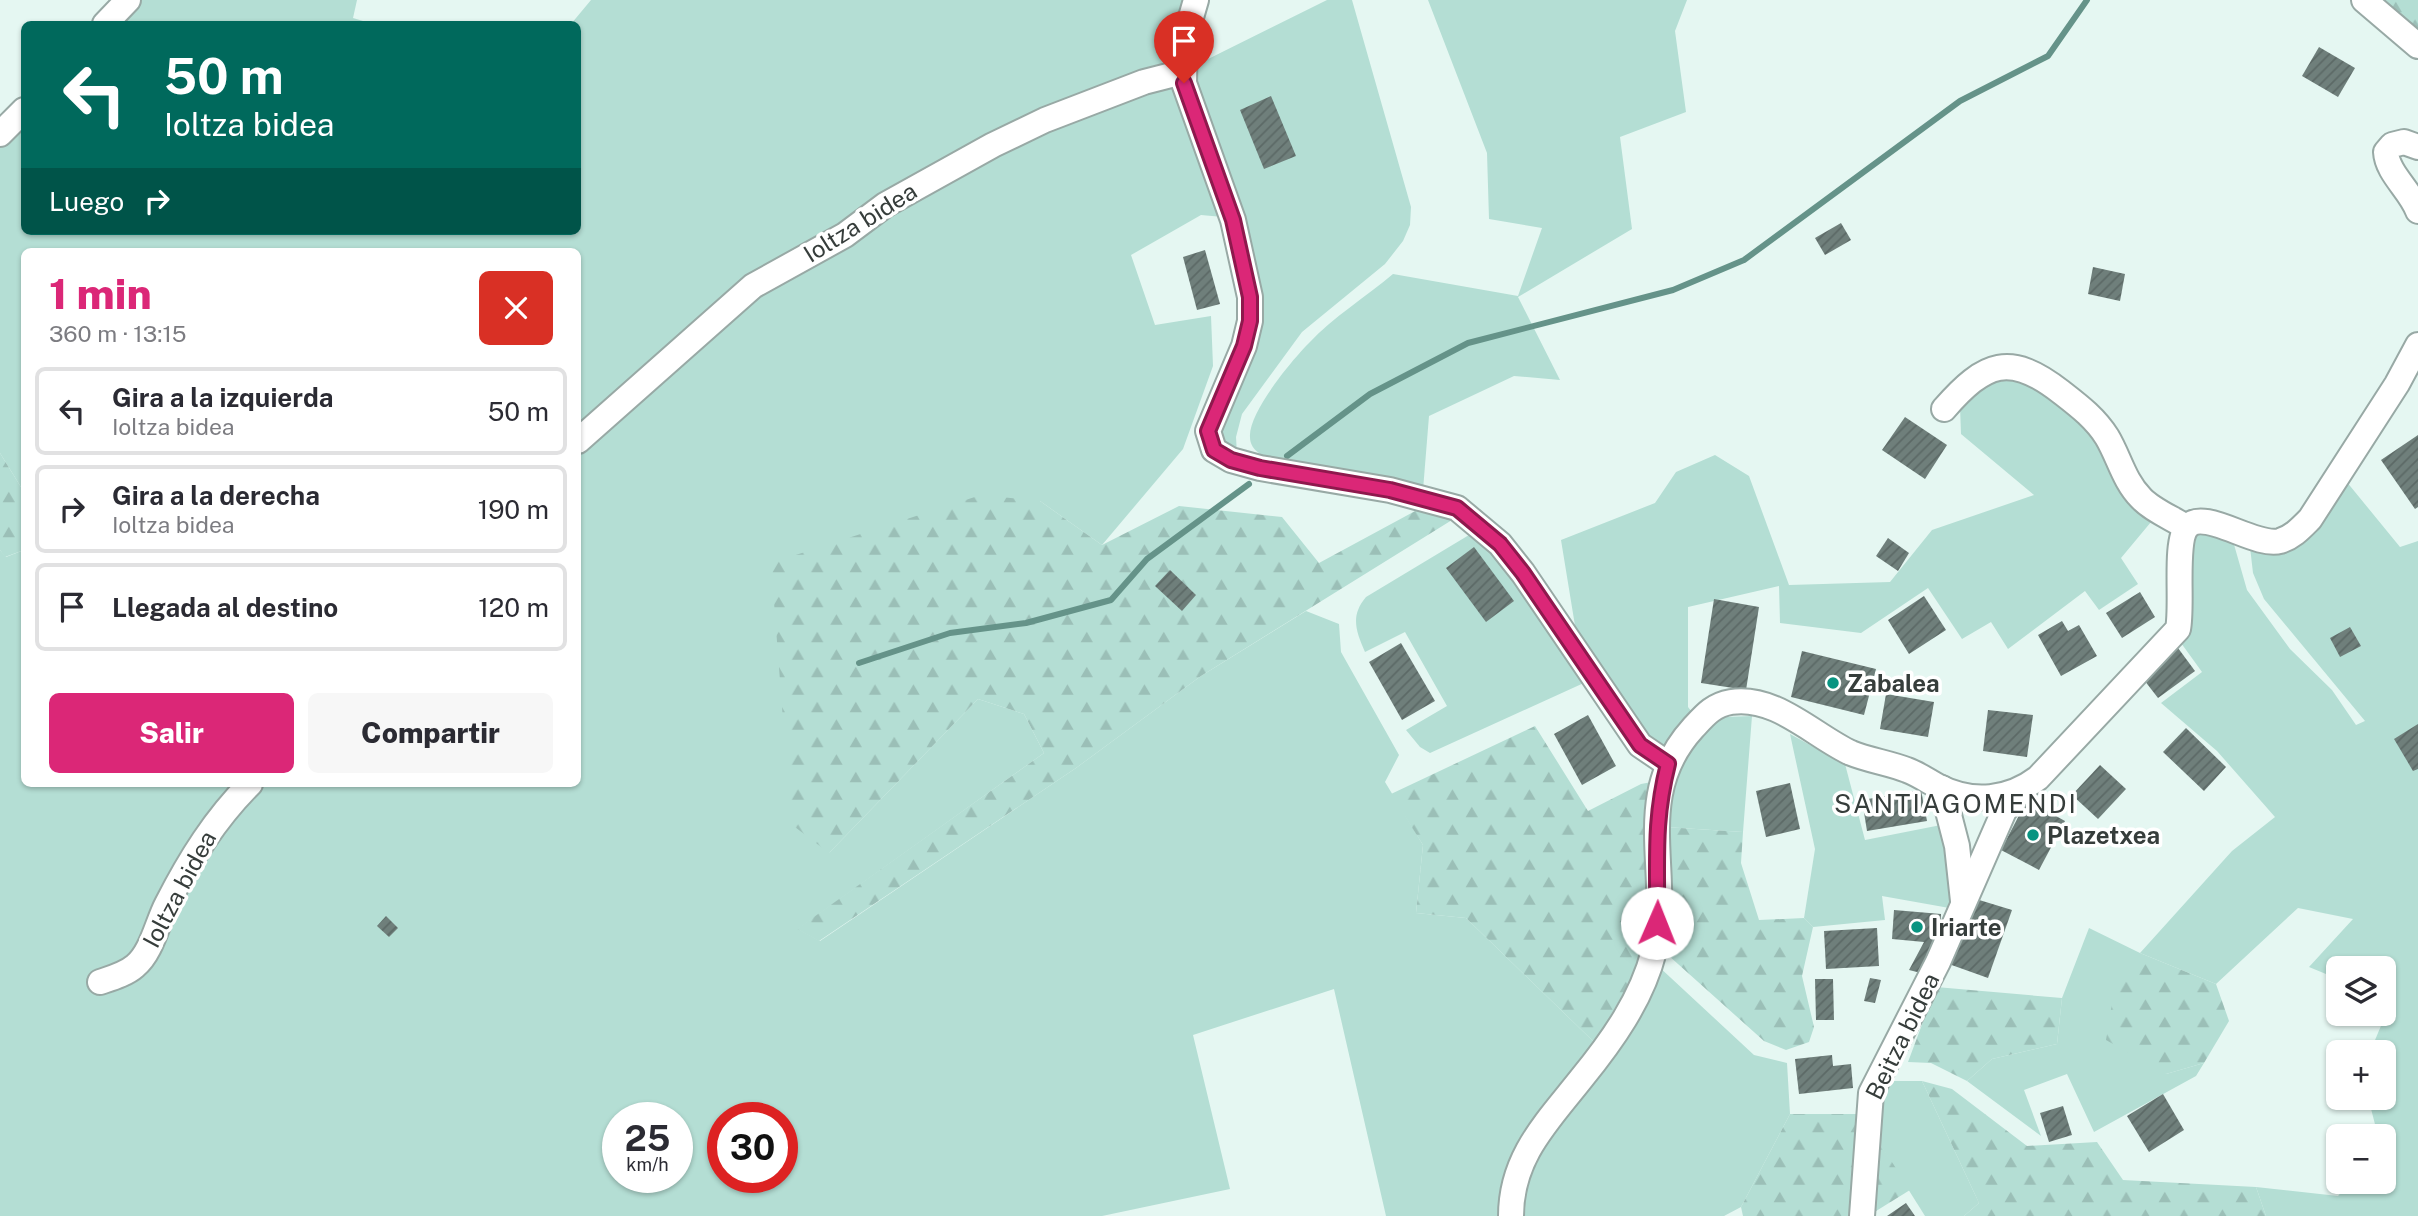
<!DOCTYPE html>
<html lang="es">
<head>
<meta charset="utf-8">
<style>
	:root { --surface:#fff; --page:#f7f7f7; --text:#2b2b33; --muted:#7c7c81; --line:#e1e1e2; --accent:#db2777 }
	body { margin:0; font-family:"Public Sans",sans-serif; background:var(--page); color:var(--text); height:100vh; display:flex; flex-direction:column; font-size:26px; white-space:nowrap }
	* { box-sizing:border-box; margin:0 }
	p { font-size:23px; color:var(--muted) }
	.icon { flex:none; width:38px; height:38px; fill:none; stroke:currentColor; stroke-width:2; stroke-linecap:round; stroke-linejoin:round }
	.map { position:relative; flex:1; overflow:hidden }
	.side { position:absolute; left:21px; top:248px; width:560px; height:539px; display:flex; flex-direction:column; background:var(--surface); border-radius:10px; box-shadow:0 2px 5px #0004 }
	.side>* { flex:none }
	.hud { position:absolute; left:21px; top:21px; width:560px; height:214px; border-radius:10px; box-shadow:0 2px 5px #0004; background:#00695c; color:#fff; overflow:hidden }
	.tools { position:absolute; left:2326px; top:956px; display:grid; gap:14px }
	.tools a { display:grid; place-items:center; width:70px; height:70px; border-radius:10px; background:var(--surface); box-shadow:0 2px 5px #0004; font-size:35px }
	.speed { position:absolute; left:602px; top:1102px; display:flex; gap:14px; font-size:35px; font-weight:700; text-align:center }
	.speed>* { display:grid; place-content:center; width:91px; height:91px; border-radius:50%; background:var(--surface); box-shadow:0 2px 5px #0004; line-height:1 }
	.speed small { font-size:18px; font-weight:400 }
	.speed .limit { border:10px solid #d22; background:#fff; color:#111 }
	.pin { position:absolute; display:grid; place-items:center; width:60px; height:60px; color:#fff; margin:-72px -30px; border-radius:50% 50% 50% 0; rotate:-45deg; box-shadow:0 0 7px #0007 }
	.pin .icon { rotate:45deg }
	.me { position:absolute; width:77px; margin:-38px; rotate:1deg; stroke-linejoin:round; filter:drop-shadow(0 0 5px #0008) }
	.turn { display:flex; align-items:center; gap:24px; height:147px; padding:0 28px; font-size:32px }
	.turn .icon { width:91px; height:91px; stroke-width:2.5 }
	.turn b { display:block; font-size:49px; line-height:60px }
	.then { display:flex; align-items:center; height:66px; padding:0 28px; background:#0003; gap:14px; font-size:26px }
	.round { display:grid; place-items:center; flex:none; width:74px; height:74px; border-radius:10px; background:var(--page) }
	.headline { display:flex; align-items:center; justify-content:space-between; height:119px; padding:0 28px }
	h1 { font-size:42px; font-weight:800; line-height:52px; color:var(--accent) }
	.cta { display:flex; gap:14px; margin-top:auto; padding:14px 28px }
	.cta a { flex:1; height:80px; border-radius:10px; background:var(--accent); color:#fff; font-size:28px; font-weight:800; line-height:80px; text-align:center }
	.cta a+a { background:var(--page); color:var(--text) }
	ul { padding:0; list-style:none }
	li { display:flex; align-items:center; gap:21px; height:88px; margin:0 14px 10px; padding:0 14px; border:4px solid var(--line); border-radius:10px }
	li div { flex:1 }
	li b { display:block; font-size:26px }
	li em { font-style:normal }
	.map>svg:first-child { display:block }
</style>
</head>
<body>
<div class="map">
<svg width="2418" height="1216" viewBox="0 0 2418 1216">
	<defs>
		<pattern id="forest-firs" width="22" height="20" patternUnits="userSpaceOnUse" patternTransform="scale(1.75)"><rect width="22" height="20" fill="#b4ded4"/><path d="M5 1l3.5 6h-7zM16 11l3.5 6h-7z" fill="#9bbfb7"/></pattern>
		<pattern id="building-hatch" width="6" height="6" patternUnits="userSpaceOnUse" patternTransform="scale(1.75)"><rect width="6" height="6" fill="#6f7f7b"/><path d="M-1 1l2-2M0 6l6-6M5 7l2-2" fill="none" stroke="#5c6966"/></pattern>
	</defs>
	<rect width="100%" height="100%" fill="#e5f7f2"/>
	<g fill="#b4ded4" fill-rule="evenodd">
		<polygon points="136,0 357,0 353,18 373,24 116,24"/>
		<polygon points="591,0 1188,0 1174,48 1160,66 876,204 578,432 578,252 24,252 24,492 0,453 0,146 24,121 24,231 578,231 578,24 571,24"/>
		<polygon points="1327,0 1352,0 1411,207 1410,225 1403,241 1385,264 1302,332 1242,414 1236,437 1237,454 1223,447 1217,435 1256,324 1192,67"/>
		<path d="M1428,0h259l-12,31 11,81 -66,25 12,92 -114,68 42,83 -46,-4 -85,40 -6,74 -153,-30c-10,-6 -20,-11 -20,-23 -2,-24 42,-77 59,-94 24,-26 57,-46 84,-69l125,22 24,-68 -53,-9 -2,-66z"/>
		<path d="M1156,84l22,3 45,130 -22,-2 -70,40 24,70 56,-9 2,50 -30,83 -81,96 -62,-44 -211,352 149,-154 46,15 20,39 -246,176 22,12 256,-173 125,-92 105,-65 33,13 2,28 58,103 -14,27 38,63 -7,68 50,5 129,125 -65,79 -19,38 -8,56h-117l-52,-227 -141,46 37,154 -128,27h-1102v-666l6,7 18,-7v234h217l-123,204 120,-180 24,-24h316v-335l181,-161 239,-141zM618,1118h59v60h-59zM723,1118h59v60h-59z"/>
		<polygon points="2020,375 2086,423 2132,506 2151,522 2121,558 2138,584 2099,610 2085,591 2008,649 1991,622 1962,639 1928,588 1861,633 1780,623 1779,586 1688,607 1688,707 1704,728 1725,717 1752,716 1743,832 1665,827 1652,744 1578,644 1561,540 1655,503 1676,472 1715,455 1749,476 1789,585 1890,582 1932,530 2034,495 1961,434 1960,406 1987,382"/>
		<polygon points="2346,481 2400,547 2418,541 2418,1216 2266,1216 2256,1187 2338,1196 2351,1181 2384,1181 2384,1136 2378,1136 2368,1097 2384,1097 2384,1052 2370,1052 2391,1002 2384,998 2384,968 2338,968 2338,979 2309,967 2353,919 2298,908 2216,984 2140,953 2166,1074 2204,1063 2196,1076 2094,1132 2067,1074 2024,1090 2041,1136 1967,1081 1992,1059 2057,1044 2062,998 2089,928 2140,953 2232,851 2275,817 2217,751 2161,703 2202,672 2176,636 2183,551 2198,529 2233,541 2247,590 2290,649 2332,690 2356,725 2365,721 2264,599 2253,573 2250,547 2284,550"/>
		<path d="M1474,532l35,35 77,115 -156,71 -10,-6 -14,-17 41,-24 -42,-74 -40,20c-9,-21 -15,-36 1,-55z"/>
		<polygon points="1790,734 1845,764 1865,840 1941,825 1949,850 1955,909 1882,896 1885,920 1813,927 1804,918 1815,849"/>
		<polygon points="1657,965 1754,1055 1787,1063 1790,1114 1741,1207 1724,1216 1523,1216 1520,1194 1529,1162"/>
		<polygon points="1891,1081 1922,1081 1979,1203 1964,1216 1925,1216 1861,1114"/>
	</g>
	<g fill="url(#forest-firs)">
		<polygon points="2381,0 2418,0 2418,33"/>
		<polygon points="0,453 24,492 24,550 5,557 0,550"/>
		<polygon points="981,495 1040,501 1102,545 1179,506 1282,517 1319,563 1417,510 1452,520 1201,676 1076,768 819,941 797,929 1044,753 1024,714 978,699 829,853 791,824 771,563"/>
		<polygon points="1535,726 1588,811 1641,784 1673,778 1665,827 1743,832 1741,863 1759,920 1804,918 1813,927 1802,976 1814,1027 1809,1042 1786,1050 1764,1041 1659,947 1643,948 1631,980 1595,1043 1466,918 1416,913 1423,845 1391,794"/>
		<polygon points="2140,953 2216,984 2229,1021 2204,1063 2166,1074 2106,1040 2115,985"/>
		<polygon points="1936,987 2062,998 2057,1044 1992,1059 1967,1081 1931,1063 1908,1062"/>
		<polygon points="1922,1081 1952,1089 2027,1146 2097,1142 2123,1180 2256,1187 2266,1216 1964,1216 1979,1203"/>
		<polygon points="1790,1114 1861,1114 1910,1190 1868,1216 1743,1216 1741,1207"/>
	</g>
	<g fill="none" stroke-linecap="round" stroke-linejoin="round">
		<g stroke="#659389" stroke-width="6">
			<polyline points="1287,456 1370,394 1468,343 1673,290 1744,260 1960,101 2048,56 2087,0"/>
			<polyline points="859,663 950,633 1026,623 1111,600 1147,559 1249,484"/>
		</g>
	</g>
	<g fill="url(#building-hatch)">
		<polygon points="2319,47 2355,68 2338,97 2302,76"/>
		<polygon points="1271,96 1296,156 1264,169 1240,110"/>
		<polygon points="1841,223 1851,240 1825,255 1815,238"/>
		<polygon points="1205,250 1220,304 1197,310 1183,257"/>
		<polygon points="2093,267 2125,274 2120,301 2088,294"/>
		<polygon points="1905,417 1947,445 1925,479 1882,450"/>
		<polygon points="2418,435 2418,507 2415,509 2381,460"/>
		<polygon points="1888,538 1909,553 1898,571 1876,556"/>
		<polygon points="1474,547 1514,601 1486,622 1446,568"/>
		<polygon points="1170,570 1196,595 1182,611 1155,586"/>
		<polygon points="2140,592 2155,617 2122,638 2106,613"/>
		<polygon points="1924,596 1946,630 1909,654 1888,620"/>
		<polygon points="1714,599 1759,607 1746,690 1701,683"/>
		<polygon points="2062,621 2068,631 2079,625 2097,656 2061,676 2038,635"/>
		<polygon points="2350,627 2361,646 2340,657 2330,638"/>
		<polygon points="1401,643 1435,701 1402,720 1369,662"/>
		<polygon points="2178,648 2195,671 2158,698 2141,676"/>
		<polygon points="1802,651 1876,669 1864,715 1791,697"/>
		<polygon points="1886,694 1934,702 1928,737 1880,729"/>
		<polygon points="1988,710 2033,715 2027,757 1983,751"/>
		<polygon points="1588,715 1616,766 1582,785 1554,734"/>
		<polygon points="2418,724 2418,769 2413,771 2394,739"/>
		<polygon points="2186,728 2226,767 2204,791 2163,752"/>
		<polygon points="2100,765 2126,789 2098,819 2072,795"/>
		<polygon points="1790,783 1800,829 1766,837 1756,791"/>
		<polygon points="1921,790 1927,821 1867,831 1862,800"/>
		<polygon points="2027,800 2065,821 2039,870 2001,850"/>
		<polygon points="1976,899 2012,910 1988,978 1946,963"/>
		<polygon points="1894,910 1941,914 1939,943 1921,973 1909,970 1924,942 1892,939"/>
		<polygon points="386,916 398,928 389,937 377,926"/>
		<polygon points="1877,928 1879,966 1826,969 1824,931"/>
		<polygon points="1870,978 1881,980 1875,1003 1864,1001"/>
		<polygon points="1815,979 1833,979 1834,1020 1816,1020"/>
		<polygon points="1832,1055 1833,1066 1851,1064 1853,1088 1799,1094 1795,1059"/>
		<polygon points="2163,1094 2184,1130 2149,1152 2127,1116"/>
		<polygon points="2063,1106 2072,1135 2049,1142 2040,1113"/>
		<polygon points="1906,1203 1915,1216 1887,1216"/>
	</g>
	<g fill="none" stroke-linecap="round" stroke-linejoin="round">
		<g stroke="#98a9a5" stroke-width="28">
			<g id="minor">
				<polyline points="1196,0 1185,38 1184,83 1233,220 1250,297 1250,321 1244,346 1208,431 1214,450 1231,460 1260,468 1390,490 1457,508 1500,544 1523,573 1640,745 1668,764"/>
				<polyline points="2364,0 2418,46"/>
				<polyline points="105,24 128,0"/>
				<polyline points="0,134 24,110"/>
				<path d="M2418,147l-14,-5 -12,3 -6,7c1,21 25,39 32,59"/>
				<path d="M1944,409c41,-47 66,-57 117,-17 18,14 34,26 46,45 12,20 17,44 34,61 11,12 31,20 45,29"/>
				<polyline points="578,441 753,286 845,235 885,205 993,145 1045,120 1144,82 1183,72"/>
				<polyline points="1942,788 1957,846 1963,901"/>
				<path d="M100,982c12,-4 26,-8 35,-16 17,-14 22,-43 32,-62 23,-45 48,-85 83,-120"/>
				<path d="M1511,1216c0,-59 36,-94 70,-137 31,-38 61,-80 73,-128 19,-78 -24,-154 39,-223 12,-13 20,-23 38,-26 45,-7 83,34 120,51 17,7 38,10 56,17 11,4 21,11 32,17 34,17 70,13 99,-9l140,-149c5,-24 -4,-87 9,-102 17,-20 68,21 93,14 13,-4 21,-13 30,-22l87,-135 21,-39"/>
				<polyline points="1862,1216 1871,1093 1938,962 2004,811 2020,792"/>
			</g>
		</g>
		<use href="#minor" stroke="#fff" stroke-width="24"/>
	</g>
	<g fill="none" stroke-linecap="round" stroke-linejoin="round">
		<g stroke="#8e194d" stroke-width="18">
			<path id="route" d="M1184,83l49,137 17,77v24l-6,25 -36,85 6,19 17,10 29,8 130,22 67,18 43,36 23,29 117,172 28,19c-15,59 -10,99 -11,159"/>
		</g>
		<use href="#route" stroke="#db2777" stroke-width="12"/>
	</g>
	<g fill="#089481" stroke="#fff" stroke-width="2.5">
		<circle cx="1833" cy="683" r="7"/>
		<circle cx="2033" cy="835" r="7"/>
		<circle cx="1917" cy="927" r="7"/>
	</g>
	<g text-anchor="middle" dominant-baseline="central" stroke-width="7" stroke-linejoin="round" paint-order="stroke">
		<g font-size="24" fill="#363d3b" stroke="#fff">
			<text transform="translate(860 222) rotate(-32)">Ioltza bidea</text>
			<text transform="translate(179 889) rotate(-62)">Ioltza bidea</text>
			<text transform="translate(1902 1036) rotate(-64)">Beitza bidea</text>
		</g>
		<g font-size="24" font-weight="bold" fill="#363d3b" stroke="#fff" text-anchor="start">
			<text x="1847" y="683">Zabalea</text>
			<text x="2047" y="835">Plazetxea</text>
			<text x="1931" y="927">Iriarte</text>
		</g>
		<g font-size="26" letter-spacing="2" fill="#363d3b" stroke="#fff">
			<text x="1956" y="803">SANTIAGOMENDI</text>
		</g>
	</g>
</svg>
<div class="tools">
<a><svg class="icon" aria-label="layers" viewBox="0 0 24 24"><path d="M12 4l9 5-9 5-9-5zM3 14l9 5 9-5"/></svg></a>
<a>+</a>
<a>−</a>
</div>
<div class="speed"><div>25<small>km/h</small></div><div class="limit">30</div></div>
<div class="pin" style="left:1184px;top:83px;background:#d93025"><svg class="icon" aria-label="arrive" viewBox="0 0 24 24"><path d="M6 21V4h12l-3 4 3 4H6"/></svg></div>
<svg class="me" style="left:1657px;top:923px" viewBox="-20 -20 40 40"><circle r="19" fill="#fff"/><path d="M0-13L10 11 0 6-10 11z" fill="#db2777"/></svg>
<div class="hud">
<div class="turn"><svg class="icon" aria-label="left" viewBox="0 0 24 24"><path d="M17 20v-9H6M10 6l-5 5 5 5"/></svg><div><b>50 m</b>Ioltza bidea</div></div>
<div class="then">Luego<svg class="icon" aria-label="right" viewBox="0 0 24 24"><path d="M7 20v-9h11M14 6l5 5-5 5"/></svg></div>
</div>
<section class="side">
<div class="headline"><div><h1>1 min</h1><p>360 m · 13:15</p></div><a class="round" style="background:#d93025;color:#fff"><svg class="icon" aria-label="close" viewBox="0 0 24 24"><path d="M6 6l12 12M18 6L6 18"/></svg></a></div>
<ul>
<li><svg class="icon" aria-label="left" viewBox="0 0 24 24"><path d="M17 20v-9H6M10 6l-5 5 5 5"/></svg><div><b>Gira a la izquierda</b><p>Ioltza bidea</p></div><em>50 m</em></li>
<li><svg class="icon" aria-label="right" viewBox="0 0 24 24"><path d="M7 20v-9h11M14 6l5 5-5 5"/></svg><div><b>Gira a la derecha</b><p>Ioltza bidea</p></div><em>190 m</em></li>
<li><svg class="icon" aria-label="arrive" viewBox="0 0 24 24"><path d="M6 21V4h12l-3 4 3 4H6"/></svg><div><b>Llegada al destino</b></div><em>120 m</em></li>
</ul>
<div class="cta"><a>Salir</a><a>Compartir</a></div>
</section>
</div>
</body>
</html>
